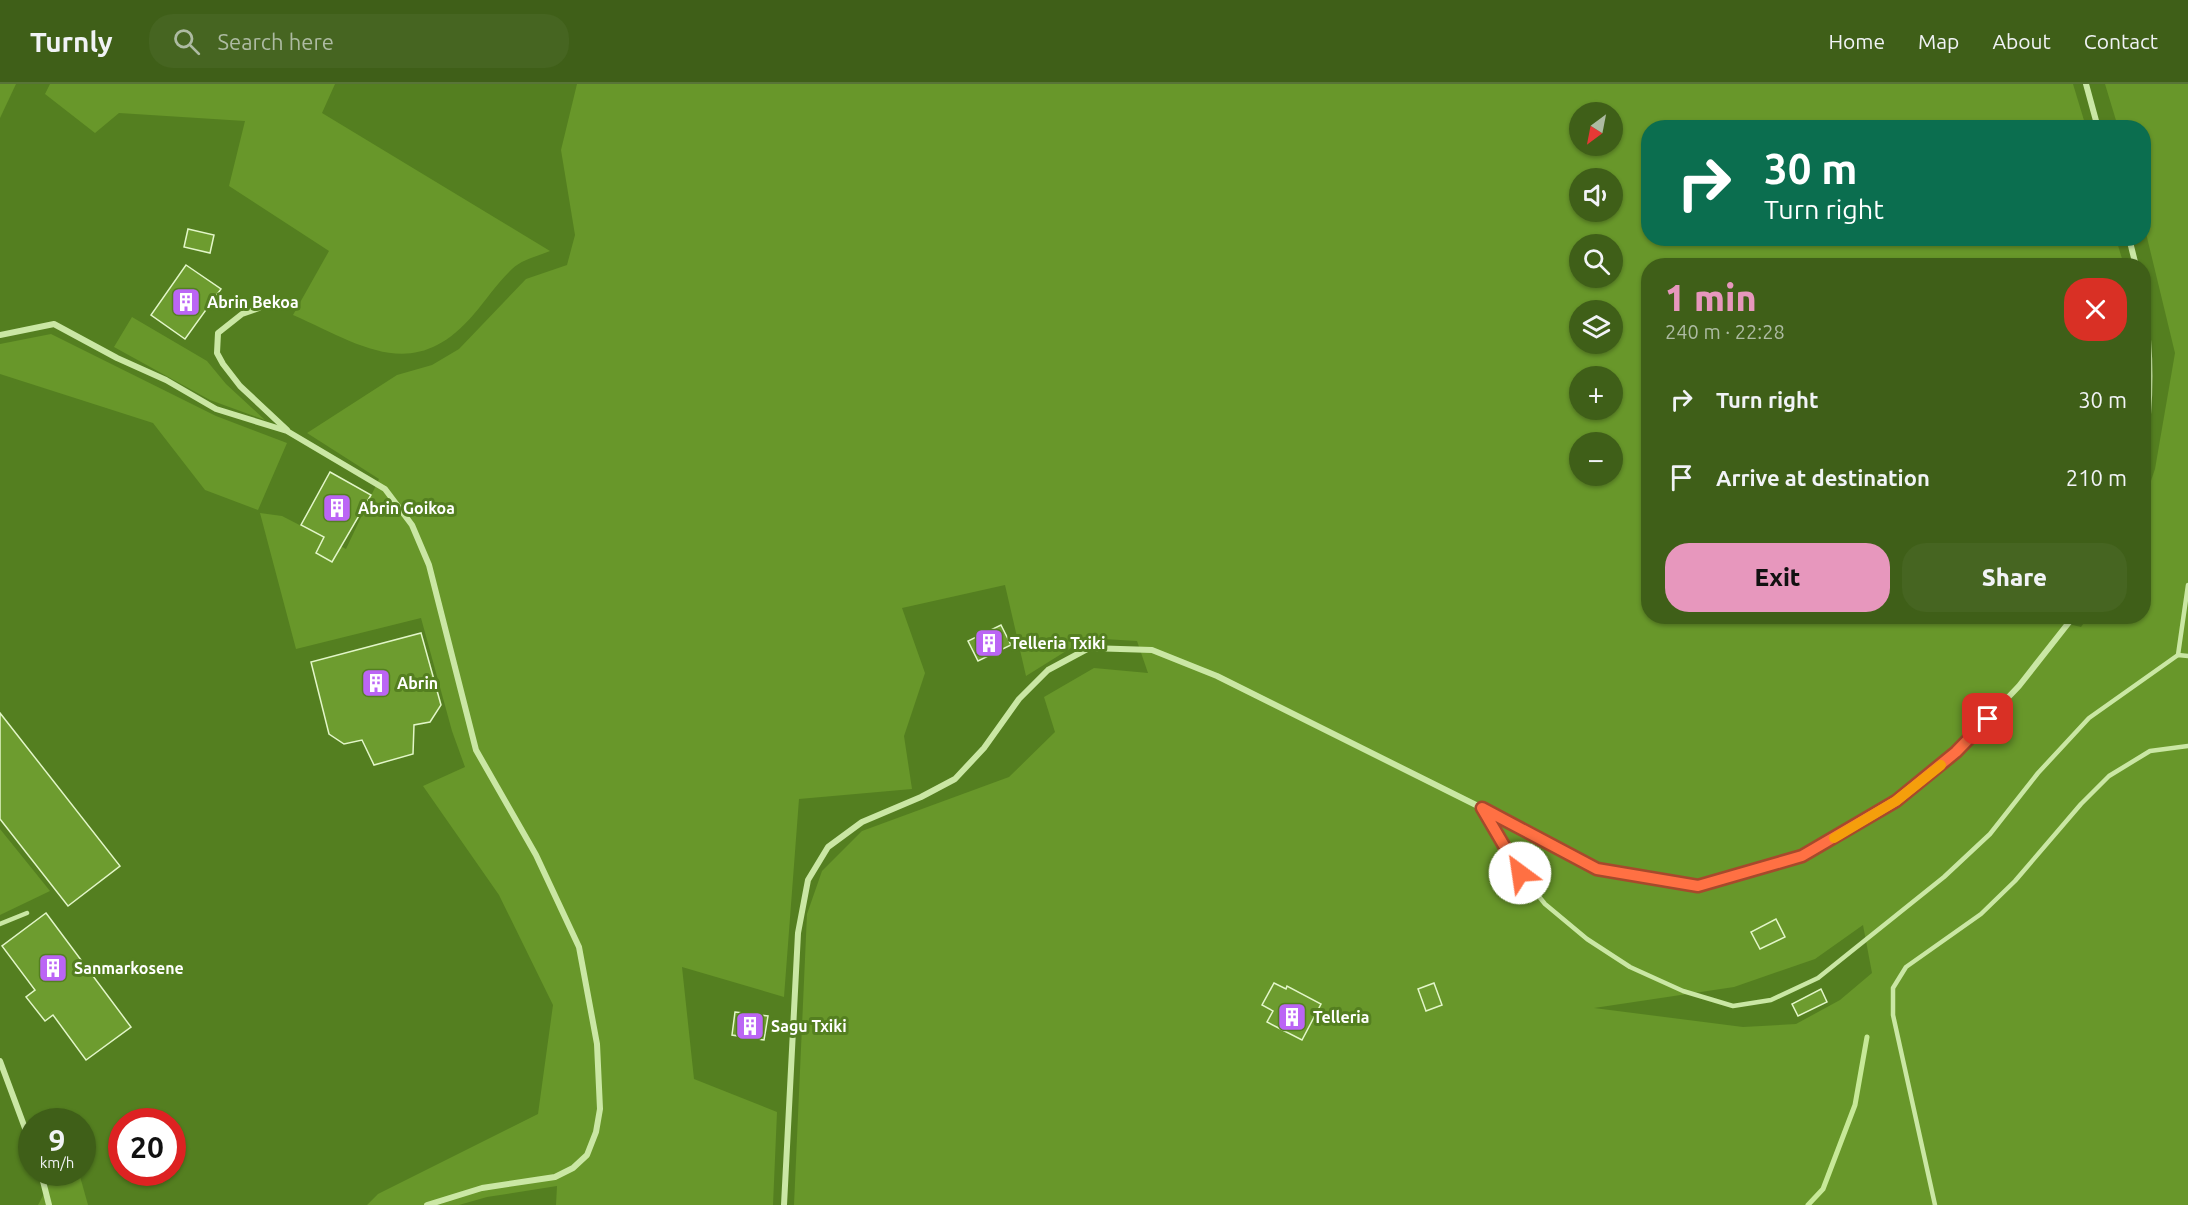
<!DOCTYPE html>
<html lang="en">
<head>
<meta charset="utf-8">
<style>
	:root { --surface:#3f5f18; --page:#466521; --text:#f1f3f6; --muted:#adbba2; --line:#587437; --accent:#e797bd }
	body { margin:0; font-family:Ubuntu,sans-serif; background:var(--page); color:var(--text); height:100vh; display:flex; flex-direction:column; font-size:22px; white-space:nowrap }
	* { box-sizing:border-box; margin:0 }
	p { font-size:20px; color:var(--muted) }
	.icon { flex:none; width:33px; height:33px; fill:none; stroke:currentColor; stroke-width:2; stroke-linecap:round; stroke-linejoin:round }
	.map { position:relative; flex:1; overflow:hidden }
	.details { position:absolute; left:1641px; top:174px; width:510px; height:366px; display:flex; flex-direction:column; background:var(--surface); border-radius:24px; box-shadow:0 2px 4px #0004 }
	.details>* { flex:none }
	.banner { position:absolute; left:1641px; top:36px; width:510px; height:126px; border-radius:24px; box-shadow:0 2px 4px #0004; background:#0b6e4f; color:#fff; overflow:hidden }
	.needle { width:39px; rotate:212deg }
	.buttons { position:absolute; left:1569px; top:18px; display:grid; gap:12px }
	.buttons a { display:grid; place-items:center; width:54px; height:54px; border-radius:50%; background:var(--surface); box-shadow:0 2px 4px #0004; font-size:30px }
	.speed { position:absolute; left:18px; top:1024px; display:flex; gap:12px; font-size:30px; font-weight:700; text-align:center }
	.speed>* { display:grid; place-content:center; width:78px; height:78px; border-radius:50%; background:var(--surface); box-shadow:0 2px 4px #0004; line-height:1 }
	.speed small { font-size:15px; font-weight:400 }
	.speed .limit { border:9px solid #d22; background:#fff; color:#111 }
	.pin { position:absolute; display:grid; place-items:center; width:51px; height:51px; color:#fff; margin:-26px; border-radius:12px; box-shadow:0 3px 9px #0006 }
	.me { position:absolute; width:66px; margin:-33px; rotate:329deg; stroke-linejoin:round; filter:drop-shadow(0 0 4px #0008) }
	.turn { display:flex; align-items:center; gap:21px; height:126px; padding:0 24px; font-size:27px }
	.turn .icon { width:78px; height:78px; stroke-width:2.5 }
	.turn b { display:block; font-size:42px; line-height:51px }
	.round { display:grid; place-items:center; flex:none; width:63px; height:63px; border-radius:24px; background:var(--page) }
	.summary { display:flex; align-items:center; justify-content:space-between; height:102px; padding:0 24px }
	h1 { font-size:36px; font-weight:800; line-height:45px; color:var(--accent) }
	.cta { display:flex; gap:12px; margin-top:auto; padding:12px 24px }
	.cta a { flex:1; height:69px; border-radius:24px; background:var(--accent); color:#111; font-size:24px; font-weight:800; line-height:69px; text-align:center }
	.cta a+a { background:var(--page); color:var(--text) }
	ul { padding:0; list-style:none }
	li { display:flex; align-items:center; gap:18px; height:78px; padding:0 24px }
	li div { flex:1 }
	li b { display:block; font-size:22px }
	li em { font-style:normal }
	header { display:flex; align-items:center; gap:36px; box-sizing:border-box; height:84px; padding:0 30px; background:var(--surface); border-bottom:2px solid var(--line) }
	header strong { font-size:28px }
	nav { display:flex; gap:33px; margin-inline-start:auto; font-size:21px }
	.search { width:420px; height:54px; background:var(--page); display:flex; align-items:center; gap:15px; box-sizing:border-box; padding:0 21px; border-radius:24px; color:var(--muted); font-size:22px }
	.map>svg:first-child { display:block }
</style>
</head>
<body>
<header>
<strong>Turnly</strong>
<div class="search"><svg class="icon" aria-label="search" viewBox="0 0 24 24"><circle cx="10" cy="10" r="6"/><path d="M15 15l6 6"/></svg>Search here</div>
<nav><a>Home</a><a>Map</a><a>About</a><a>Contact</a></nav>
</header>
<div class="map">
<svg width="2188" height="1121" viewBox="0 0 2188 1121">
	<rect width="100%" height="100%" fill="#547f20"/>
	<g fill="#68972a" fill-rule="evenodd">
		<polygon points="0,0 16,0 0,34"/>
		<path d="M50,0h285l-13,29 228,138c-12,5 -29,9 -38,18 -14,13 -26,31 -38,45 -60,71 -113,31 -181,1l36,-64 -100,-65 16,-65 -126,-8 -24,20 -50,-39z"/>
		<path d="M577,0h1496l13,43 -438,1v110l468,1 8,26 -476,1v350h401l-1,3 33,8 7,-10 56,-1v-115l11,-32 20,-116 -31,-128v-97l-26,-1 -13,-43h83v1121h-1394l13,-291 15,-43 40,-40 147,-54 46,-45 -11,-35 50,-29 54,5 -11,-32 -50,-3 -61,38 -21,-91 -103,23 23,65 -21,63 8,53 -113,10 -15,198 -102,-30 12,112 83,33 -4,93h-217l1,-19 -70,11 -28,8h-92l11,-11 160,-80 15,-109 -54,-110 -76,-109 42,-19 -13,-36 -31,-113 -125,31 -36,-136 22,3 64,33 33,-70 -72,-46 90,-58 35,-10 27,-16 67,-70 41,-14 8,-30 -14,-85zM1580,28h32v34h-32zM1580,94h32v34h-32zM1580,160h32v34h-32zM1580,226h32v34h-32zM1580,292h32v34h-32zM1580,358h32v34h-32zM1863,841l9,48 -32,27 -44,24 -53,3 -149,-19 140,-21 81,-28z"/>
		<polygon points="132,233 207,277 226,300 265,336 210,316 114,263"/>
		<polygon points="51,250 216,332 287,359 258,426 205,406 153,339 0,290 0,260"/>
		<polygon points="0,745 50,807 0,831"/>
		<polygon points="55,1089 79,1089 88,1121 38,1121"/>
	</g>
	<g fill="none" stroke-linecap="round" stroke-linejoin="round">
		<polyline stroke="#c7e998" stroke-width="5" points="1808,1121 1823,1105 1855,1021 1867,953"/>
	</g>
	<g fill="#6d9c2f" stroke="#e2f6c8" stroke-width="1.5">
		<polygon points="188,145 214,151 210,169 184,163"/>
		<polygon points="186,181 221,205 185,255 151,231"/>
		<polygon points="330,388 371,411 332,478 316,469 324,453 301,441"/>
		<polygon points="1001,541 1011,561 978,577 968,557"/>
		<polygon points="421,549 441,621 430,638 414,641 413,670 374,681 362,656 344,660 329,650 311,578"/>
		<polygon points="0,629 120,782 68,822 0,735"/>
		<polygon points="46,829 131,943 86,976 53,931 45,937 26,913 35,906 2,862"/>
		<polygon points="1776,835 1785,853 1760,865 1751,848"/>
		<polygon points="1274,899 1286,905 1287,902 1321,920 1302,956 1267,938 1273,927 1262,921"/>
		<polygon points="1434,899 1442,921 1426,927 1418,905"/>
		<polygon points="1821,905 1827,918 1798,932 1792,920"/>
		<polygon points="735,928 768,932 764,956 732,951"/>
	</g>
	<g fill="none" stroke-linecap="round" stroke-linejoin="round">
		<g stroke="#cae7a4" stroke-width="4.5">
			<polyline points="2178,571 2188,501"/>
			<polyline points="1482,724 1520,789 1545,820 1587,855 1630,883 1683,907 1733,922 1771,916 1818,894 1944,793 1990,750 2038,689 2089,634 2178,571 2188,572"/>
			<polyline points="0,840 27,829"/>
			<polyline points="1935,1121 1893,931 1893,904 1906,883 1981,830 2015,797 2081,720 2109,692 2150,667 2188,662"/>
		</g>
		<g stroke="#cae7a4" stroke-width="6">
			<polyline points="2086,0 2098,44"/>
			<polyline points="2129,154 2136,182"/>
			<path d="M2144,223c8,49 7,95 0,143"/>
			<polyline points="259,224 242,230 218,249 217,269 223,280 240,302 287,346"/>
			<polyline points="0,251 54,240 117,274 166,296 216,325 287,347 385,405 412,441 429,481 476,666 536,771 579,863 597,960 600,1025 596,1048 587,1071 573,1084 555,1093 482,1104 427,1121"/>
			<polyline points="0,977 32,1063"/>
			<polyline points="41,1089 49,1121"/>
			<polyline points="784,1121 798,849 808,796 828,763 862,738 921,713 955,695 984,664 1019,615 1048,586 1089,564 1152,566 1217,592 1482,724 1597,785 1698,802 1802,772 1896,717 1956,668 2019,602 2074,532"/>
		</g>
	</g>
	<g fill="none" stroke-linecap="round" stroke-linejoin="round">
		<g stroke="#a6492c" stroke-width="15">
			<polyline id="route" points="1520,789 1482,724 1597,785 1698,802 1802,772 1896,717 1956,668 1988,635"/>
		</g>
		<use href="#route" stroke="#ff7043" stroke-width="10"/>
		<polyline stroke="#f59e0b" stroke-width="10" points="1834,754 1896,717 1941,681"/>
	</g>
	<defs>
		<g id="building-square" transform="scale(1.5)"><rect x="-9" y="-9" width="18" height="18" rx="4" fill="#bb65f5" stroke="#547f20"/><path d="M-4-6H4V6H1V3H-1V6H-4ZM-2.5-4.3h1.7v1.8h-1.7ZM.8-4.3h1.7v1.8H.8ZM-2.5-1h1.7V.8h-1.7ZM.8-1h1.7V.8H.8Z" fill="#fff"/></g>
	</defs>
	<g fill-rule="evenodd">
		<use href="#building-square" x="186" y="218"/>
		<use href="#building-square" x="337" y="424"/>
		<use href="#building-square" x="989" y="559"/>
		<use href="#building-square" x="376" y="599"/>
		<use href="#building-square" x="53" y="884"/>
		<use href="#building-square" x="1292" y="933"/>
		<use href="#building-square" x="750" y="942"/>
	</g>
	<g text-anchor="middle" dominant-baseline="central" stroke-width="6" stroke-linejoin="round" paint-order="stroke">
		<g font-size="16" font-weight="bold" fill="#fff" stroke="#547f20" text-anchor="start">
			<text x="207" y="218">Abrin Bekoa</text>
			<text x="358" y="424">Abrin Goikoa</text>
			<text x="1010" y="559">Telleria Txiki</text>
			<text x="397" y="599">Abrin</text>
			<text x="74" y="884">Sanmarkosene</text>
			<text x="1313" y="933">Telleria</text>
			<text x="771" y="942">Sagu Txiki</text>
		</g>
	</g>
</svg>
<div class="buttons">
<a><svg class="needle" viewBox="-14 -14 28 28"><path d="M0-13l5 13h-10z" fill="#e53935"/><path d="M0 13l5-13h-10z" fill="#adbba2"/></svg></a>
<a><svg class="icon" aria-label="sound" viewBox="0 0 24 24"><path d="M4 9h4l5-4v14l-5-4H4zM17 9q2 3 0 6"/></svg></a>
<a><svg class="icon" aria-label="search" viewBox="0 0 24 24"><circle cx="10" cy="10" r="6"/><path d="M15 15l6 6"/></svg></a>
<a><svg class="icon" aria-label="layers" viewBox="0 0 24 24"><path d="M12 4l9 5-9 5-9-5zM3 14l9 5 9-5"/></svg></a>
<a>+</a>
<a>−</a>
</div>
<div class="speed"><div>9<small>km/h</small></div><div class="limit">20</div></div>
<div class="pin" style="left:1988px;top:635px;background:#d93025"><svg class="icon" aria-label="arrive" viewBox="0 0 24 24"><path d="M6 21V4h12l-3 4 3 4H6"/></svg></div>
<svg class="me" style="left:1520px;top:789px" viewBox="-20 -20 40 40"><circle r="19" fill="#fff"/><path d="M0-13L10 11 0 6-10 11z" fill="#ff7043"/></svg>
<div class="banner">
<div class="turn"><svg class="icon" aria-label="right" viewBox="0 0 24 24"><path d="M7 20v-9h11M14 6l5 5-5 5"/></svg><div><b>30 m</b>Turn right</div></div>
</div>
<section class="details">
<div class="summary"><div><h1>1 min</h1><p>240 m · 22:28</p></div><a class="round" style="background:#d93025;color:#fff"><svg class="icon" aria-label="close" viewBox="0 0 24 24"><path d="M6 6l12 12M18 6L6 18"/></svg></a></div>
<ul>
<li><svg class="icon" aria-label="right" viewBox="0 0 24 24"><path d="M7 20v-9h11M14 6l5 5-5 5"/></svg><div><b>Turn right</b></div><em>30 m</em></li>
<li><svg class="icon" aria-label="arrive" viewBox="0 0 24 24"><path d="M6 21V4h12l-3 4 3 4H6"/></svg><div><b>Arrive at destination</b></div><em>210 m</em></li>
</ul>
<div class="cta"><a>Exit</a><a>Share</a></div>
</section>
</div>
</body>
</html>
